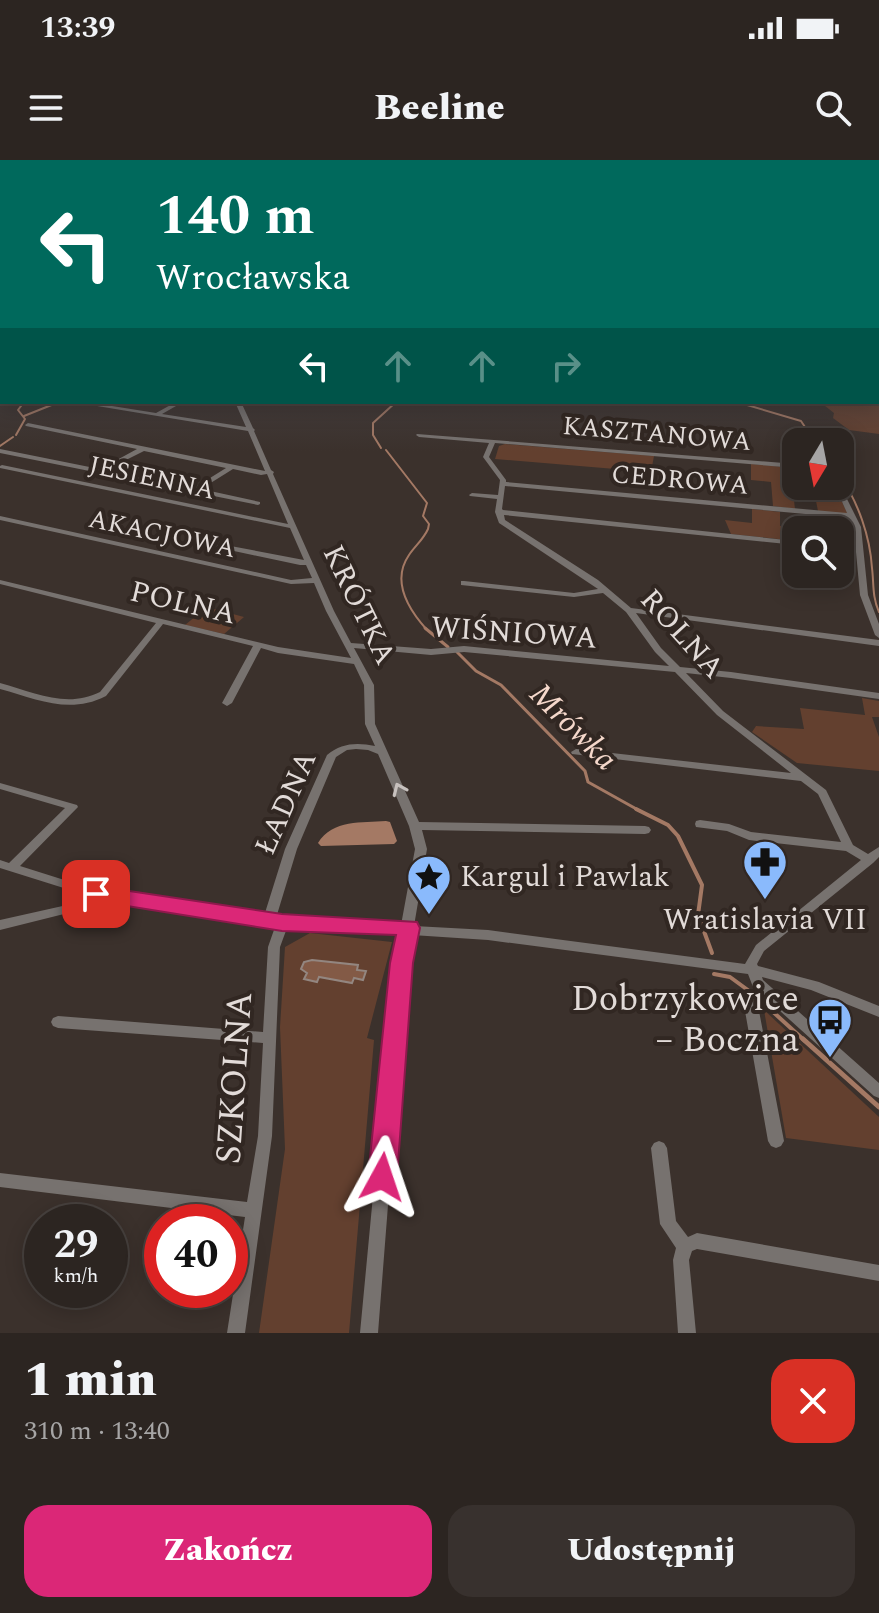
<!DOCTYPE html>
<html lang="pl">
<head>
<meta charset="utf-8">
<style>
	:root { --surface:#2c2521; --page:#38312e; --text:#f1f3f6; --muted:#a6a5a5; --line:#48423f; --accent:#db2777 }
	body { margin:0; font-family:Spectral,serif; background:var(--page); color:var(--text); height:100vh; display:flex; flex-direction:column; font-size:30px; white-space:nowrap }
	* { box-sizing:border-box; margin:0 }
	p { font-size:26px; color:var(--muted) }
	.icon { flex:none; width:44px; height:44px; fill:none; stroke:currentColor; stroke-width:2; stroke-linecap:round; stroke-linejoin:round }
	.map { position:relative; height:1173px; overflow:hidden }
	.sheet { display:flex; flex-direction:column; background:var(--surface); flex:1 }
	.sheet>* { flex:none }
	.top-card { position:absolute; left:0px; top:0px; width:880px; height:244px; box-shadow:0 4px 20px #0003,0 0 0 2px var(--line); background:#00695c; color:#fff; overflow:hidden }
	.needle { width:52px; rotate:190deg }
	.fabs { position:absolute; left:782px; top:268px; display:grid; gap:16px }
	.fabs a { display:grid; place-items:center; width:72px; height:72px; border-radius:16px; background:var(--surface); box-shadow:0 4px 20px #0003,0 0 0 2px var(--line); font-size:40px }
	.speed { position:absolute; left:24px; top:1044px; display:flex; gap:16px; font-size:40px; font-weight:700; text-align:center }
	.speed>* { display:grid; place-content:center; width:104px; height:104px; border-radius:50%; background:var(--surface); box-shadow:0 4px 20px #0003,0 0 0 2px var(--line); line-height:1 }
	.speed small { font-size:20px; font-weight:400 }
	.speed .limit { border:12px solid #d22; background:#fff; color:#111 }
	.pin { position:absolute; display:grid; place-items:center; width:68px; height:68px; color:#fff; margin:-34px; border-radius:16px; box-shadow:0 4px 12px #0006 }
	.me { position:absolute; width:88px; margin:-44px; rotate:5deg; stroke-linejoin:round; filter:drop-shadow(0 0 6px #0008) }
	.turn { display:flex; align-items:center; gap:28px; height:168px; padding:0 24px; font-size:36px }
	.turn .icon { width:104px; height:104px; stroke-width:2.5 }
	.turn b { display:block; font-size:56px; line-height:68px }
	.lanes { display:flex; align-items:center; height:76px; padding:0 24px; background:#0003; justify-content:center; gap:40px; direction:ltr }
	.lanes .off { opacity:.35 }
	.round { display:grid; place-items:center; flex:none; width:84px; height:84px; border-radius:24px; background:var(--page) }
	.head { display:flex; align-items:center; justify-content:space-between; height:136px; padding:0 24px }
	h1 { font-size:48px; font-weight:800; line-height:60px }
	.primary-button { display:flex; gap:16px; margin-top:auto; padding:16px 24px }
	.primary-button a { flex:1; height:92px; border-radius:24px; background:var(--accent); color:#fff; font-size:32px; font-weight:800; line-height:92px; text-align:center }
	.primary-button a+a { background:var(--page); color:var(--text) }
	.status { display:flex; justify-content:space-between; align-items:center; height:56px; padding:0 40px; background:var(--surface); direction:ltr }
	.status svg { height:22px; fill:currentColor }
	header { display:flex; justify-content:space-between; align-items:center; height:104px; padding:0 24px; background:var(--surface); font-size:36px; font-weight:800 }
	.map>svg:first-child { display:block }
</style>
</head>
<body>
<div class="status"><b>13:39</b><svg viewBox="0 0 49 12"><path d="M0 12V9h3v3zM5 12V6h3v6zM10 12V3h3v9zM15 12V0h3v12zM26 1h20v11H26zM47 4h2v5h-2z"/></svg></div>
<header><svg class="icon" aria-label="menu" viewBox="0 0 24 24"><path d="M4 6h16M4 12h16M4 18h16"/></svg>Beeline<svg class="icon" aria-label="search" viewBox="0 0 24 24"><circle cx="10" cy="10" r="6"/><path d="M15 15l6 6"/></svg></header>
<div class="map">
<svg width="879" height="1173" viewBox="0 0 879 1173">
	<rect width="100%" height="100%" fill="#3b312c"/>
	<g fill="#63402f">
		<polygon points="879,209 879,274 849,270 833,258 834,253 820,242 878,242"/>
		<polygon points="505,284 654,296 651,312 495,299 499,286"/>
		<polygon points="751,304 796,308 796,324 792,324 795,349 773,346 771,322 751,320"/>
		<polygon points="813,326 834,326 848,354 818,351"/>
		<polygon points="752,349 780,352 780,366 814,370 796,370 796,381 731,374 725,360 752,363"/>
		<polygon points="207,447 244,457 224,474 185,465"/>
		<polygon points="862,538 879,541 879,557 872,557 879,577 879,611 797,603 752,572 756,566 804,569 800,548 865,555"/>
		<polygon points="310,773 392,782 367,878 374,880 349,1173 259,1173 285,989 280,867 285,787"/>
		<polygon points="764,850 879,957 879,990 786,978"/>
	</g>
	<path fill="#a47964" d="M386,661l4,1 7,19 -3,3 -73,2 -3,-3c15,-24 44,-20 68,-22z"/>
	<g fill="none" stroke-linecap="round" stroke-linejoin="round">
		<g stroke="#a47964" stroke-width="2">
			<polyline points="737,242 801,261 815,282"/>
			<polyline points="24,256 59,242"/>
			<polyline points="16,275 25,259 18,250 24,242"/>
			<polyline points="0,286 13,277"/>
			<polyline points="381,288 373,275 373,263 396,242"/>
			<path d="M386,290l41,53 -4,13 6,8 -1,5c-5,11 -13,17 -19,26 -18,26 -1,54 18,75"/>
			<path d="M840,316c18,26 30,60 32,92 2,16 0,28 7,44"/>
		</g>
		<g stroke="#a47964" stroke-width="3">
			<polyline points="425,468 448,487"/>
			<polyline points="457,492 476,511 501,525 585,611 588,622 640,651"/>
		</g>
		<g stroke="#a47964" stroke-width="4">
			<polyline points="636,649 668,665 678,676 702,725 698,755 712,793"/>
			<polyline points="714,814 730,817 756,836"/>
			<polyline points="761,841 805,881"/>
		</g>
		<polyline stroke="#a47964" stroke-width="5" points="803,879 879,947"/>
	</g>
	<polygon fill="#835a46" stroke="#938680" stroke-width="2" points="312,800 358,805 357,810 366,811 363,820 354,818 352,823 319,817 317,822 304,819 307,813 301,809 304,802"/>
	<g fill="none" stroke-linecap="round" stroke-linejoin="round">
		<g fill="#77726f" fill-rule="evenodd">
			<path d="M73,242h14l69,11 20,-11h7l-21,12 84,13 -11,-25h6l12,26 2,2 -1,1 17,39 3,2 -1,2 61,137 17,32 80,6 33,-3 205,20 -14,-14 -29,-40 -23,-19 -29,4 -113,-12v-4h3l110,12 24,-4 -99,-66 -4,-11 2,-13 -27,-3 -1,-1 3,-2 26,2 2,-15 -17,-23 6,-14 -70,-6 -3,-2 1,-1 379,30v4l-301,-25 -6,14 17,23v2l341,31 -12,-27h5v-1l21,42 7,68 11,29v14l-4,-3 -15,-40 -4,-43 -16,-2v-4l15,1 -2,-20 -4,-9 -344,-32 -3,23 1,1 293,31v4l-292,-30 1,5 93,60 33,28 248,32v6l-243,-33 25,35 19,19 51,5 148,21v6l-148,-21 -45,-5 37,38 103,79 27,55 15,9 11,-7v10l-6,6 -109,88 -7,13 1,2 61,16 60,24v11l-68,-27 -49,-13 1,3 116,103v15l-5,-2 -105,-95 -8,4 -2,6 25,130 -3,5 -5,2 -5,-2 -3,-5 -23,-130 5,-13 10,-5 -7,-6 -5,-13 -260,-34 -76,-5 -5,28 -29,370h-18l35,-370 5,-29 -113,-6 -7,19 -8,189 -27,197h-18l18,-116 -245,-30v-14l247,29 11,-66 5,-93 -205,-15 -5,-2 -2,-4 2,-4 5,-2 205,16 5,-85 7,-20 -47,-7 -130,-21 -14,10 -84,21v-10l76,-17 10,-8 -86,-27v-8l9,3 56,-55 -65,-19v-6l77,22 1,2 -58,59 76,24 168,26 21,-67 42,-94c14,-12 30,-13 48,-9l-10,-22 -1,-39 -10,-21 -76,-11 -17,-5 -29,55 -5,3 -5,-3 31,-57 -90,-22 -57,72c-37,19 -69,3 -106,-7v-6c34,9 66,26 100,9l56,-69 -156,-39v-4l278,67 73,11 -25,-47 -12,-28 -23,1 -291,-64v-4l291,64 21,-2 -6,-13h-6l-80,-17 -4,-2 4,-2 84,16 -14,-32 -290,-60v-2l2,-1 286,59 -21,-50 -6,1 -28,-6 -32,20 59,13v2l-2,1 -258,-52v-4l194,39 32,-20 -82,-17 -38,19 -2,-1v-2l33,-18 -111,-23 -1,-1 3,-2 237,48 -17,-40zM354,488l77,7 33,-3 211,20 42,43 74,58 -215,-24 -5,3 1,2 229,27 17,13 23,48 -90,-10 -22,-8 -29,-4 -4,1 -1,3 1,3 31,4 22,9 97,11 15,9 -105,85 -11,19 -257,-34 -74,-4 13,-77 -5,-19 223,4 4,-1 2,-3 -2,-3 -4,-1 -226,-4 -44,-98 -1,-39zM356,589l12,1 10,4 31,72 6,23 -14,76 -125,-7 21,-69 39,-92 11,-7z"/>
			<polygon points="659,981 664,983 667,988 676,1061 688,1077 697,1073 879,1105 879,1121 697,1089 692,1091 689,1100 696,1173 678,1173 673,1100 676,1088 660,1064 651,988 654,983"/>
		</g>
	</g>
	<defs><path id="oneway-chevron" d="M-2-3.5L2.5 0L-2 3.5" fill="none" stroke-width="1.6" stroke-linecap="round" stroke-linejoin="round" transform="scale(2)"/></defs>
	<use stroke="#c7c1be" href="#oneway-chevron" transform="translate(399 629) rotate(-114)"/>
	<linearGradient id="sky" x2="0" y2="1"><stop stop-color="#201b18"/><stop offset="0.44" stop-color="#4f4e56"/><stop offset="1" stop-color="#4f4e56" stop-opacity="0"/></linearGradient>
	<rect width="879" height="291" fill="url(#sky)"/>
	<polygon fill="#db2777" stroke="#8e194d" stroke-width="2" points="96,726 282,754 417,762 420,768 413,803 397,1017 392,1026 382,1030 372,1026 368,1017 390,803 396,775 282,771 96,741 88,739 85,734 88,728"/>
	<defs>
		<g id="pharmacy-pin" transform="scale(2.3)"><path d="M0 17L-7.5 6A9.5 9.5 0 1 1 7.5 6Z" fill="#8abafc" stroke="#312722"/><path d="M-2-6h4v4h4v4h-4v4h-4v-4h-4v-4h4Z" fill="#111"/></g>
		<g id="sight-pin" transform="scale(2.3)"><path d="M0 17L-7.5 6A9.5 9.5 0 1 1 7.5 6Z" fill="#8abafc" stroke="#312722"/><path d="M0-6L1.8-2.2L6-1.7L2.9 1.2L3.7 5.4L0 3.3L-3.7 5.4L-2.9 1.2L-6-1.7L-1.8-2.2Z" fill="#111"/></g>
		<g id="bus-pin" transform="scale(2.3)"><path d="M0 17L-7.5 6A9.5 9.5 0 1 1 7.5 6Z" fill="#8abafc" stroke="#312722"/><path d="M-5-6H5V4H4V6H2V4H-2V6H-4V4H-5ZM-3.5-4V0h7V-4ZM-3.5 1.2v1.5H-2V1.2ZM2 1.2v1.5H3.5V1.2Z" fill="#111"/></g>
	</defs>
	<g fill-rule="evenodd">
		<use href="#pharmacy-pin" x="765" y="702"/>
		<use href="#sight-pin" x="429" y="717"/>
		<use href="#bus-pin" x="830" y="860"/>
	</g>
	<g text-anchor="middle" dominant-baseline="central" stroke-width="8" stroke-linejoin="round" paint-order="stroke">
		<g font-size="26" fill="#e2dbd8" stroke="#312722">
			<text transform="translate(657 274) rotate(5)">KASZTANOWA</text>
			<text transform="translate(152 318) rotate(12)">JESIENNA</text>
			<text transform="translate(680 320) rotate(5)">CEDROWA</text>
			<text transform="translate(162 374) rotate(12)">AKACJOWA</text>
		</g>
		<g font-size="30" fill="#e2dbd8" stroke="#312722">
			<text transform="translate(183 443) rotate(13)">POLNA</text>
			<text transform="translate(359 445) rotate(64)">KRÓTKA</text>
			<text transform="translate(514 473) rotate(4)">WIŚNIOWA</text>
			<text transform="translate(682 474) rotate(48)">ROLNA</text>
			<text transform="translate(286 643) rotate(-66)">ŁADNA</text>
		</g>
		<g font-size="30" fill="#e2dbd8" stroke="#312722" text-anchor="start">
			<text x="460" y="717">Kargul i Pawlak</text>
			<text x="765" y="760" text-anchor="middle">Wratislavia VII</text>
		</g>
		<g font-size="32" font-style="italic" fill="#f5d8cb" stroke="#312722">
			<text transform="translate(573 567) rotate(45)">Mrówka</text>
		</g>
		<g font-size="36" fill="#e2dbd8" stroke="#312722" text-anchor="end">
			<text x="799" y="839">Dobrzykowice<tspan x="799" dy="41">– Boczna</tspan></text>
		</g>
		<g font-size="36" fill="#e2dbd8" stroke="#312722">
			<text transform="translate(235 918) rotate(-86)">SZKOLNA</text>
		</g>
	</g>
</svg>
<div class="fabs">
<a><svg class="needle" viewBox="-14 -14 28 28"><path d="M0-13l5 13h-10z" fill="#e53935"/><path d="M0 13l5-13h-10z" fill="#a6a5a5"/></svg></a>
<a><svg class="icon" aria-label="search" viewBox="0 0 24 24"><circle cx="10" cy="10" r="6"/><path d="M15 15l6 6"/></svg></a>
</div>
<div class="speed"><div>29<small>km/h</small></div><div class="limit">40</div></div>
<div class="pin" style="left:96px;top:734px;background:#d93025"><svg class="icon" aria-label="arrive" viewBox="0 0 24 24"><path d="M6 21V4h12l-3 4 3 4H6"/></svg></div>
<svg class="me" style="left:382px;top:1017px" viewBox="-20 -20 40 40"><path d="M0-17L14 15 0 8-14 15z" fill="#db2777" stroke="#fff" stroke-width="4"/></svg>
<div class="top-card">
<div class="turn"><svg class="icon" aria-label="left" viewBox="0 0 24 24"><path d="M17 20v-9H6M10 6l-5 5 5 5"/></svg><div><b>140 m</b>Wrocławska</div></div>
<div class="lanes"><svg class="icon" aria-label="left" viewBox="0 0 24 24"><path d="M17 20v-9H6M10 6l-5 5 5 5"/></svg><svg class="icon off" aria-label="ahead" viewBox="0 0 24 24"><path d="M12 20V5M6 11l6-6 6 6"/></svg><svg class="icon off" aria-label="ahead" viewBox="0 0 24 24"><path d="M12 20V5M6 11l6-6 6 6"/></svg><svg class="icon off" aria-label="right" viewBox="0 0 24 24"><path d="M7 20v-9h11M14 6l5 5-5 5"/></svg></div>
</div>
</div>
<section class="sheet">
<div class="head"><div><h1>1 min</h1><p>310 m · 13:40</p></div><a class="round" style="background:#d93025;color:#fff"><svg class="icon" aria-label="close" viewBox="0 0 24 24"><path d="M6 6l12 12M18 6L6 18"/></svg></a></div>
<div class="primary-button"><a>Zakończ</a><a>Udostępnij</a></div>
</section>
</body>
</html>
